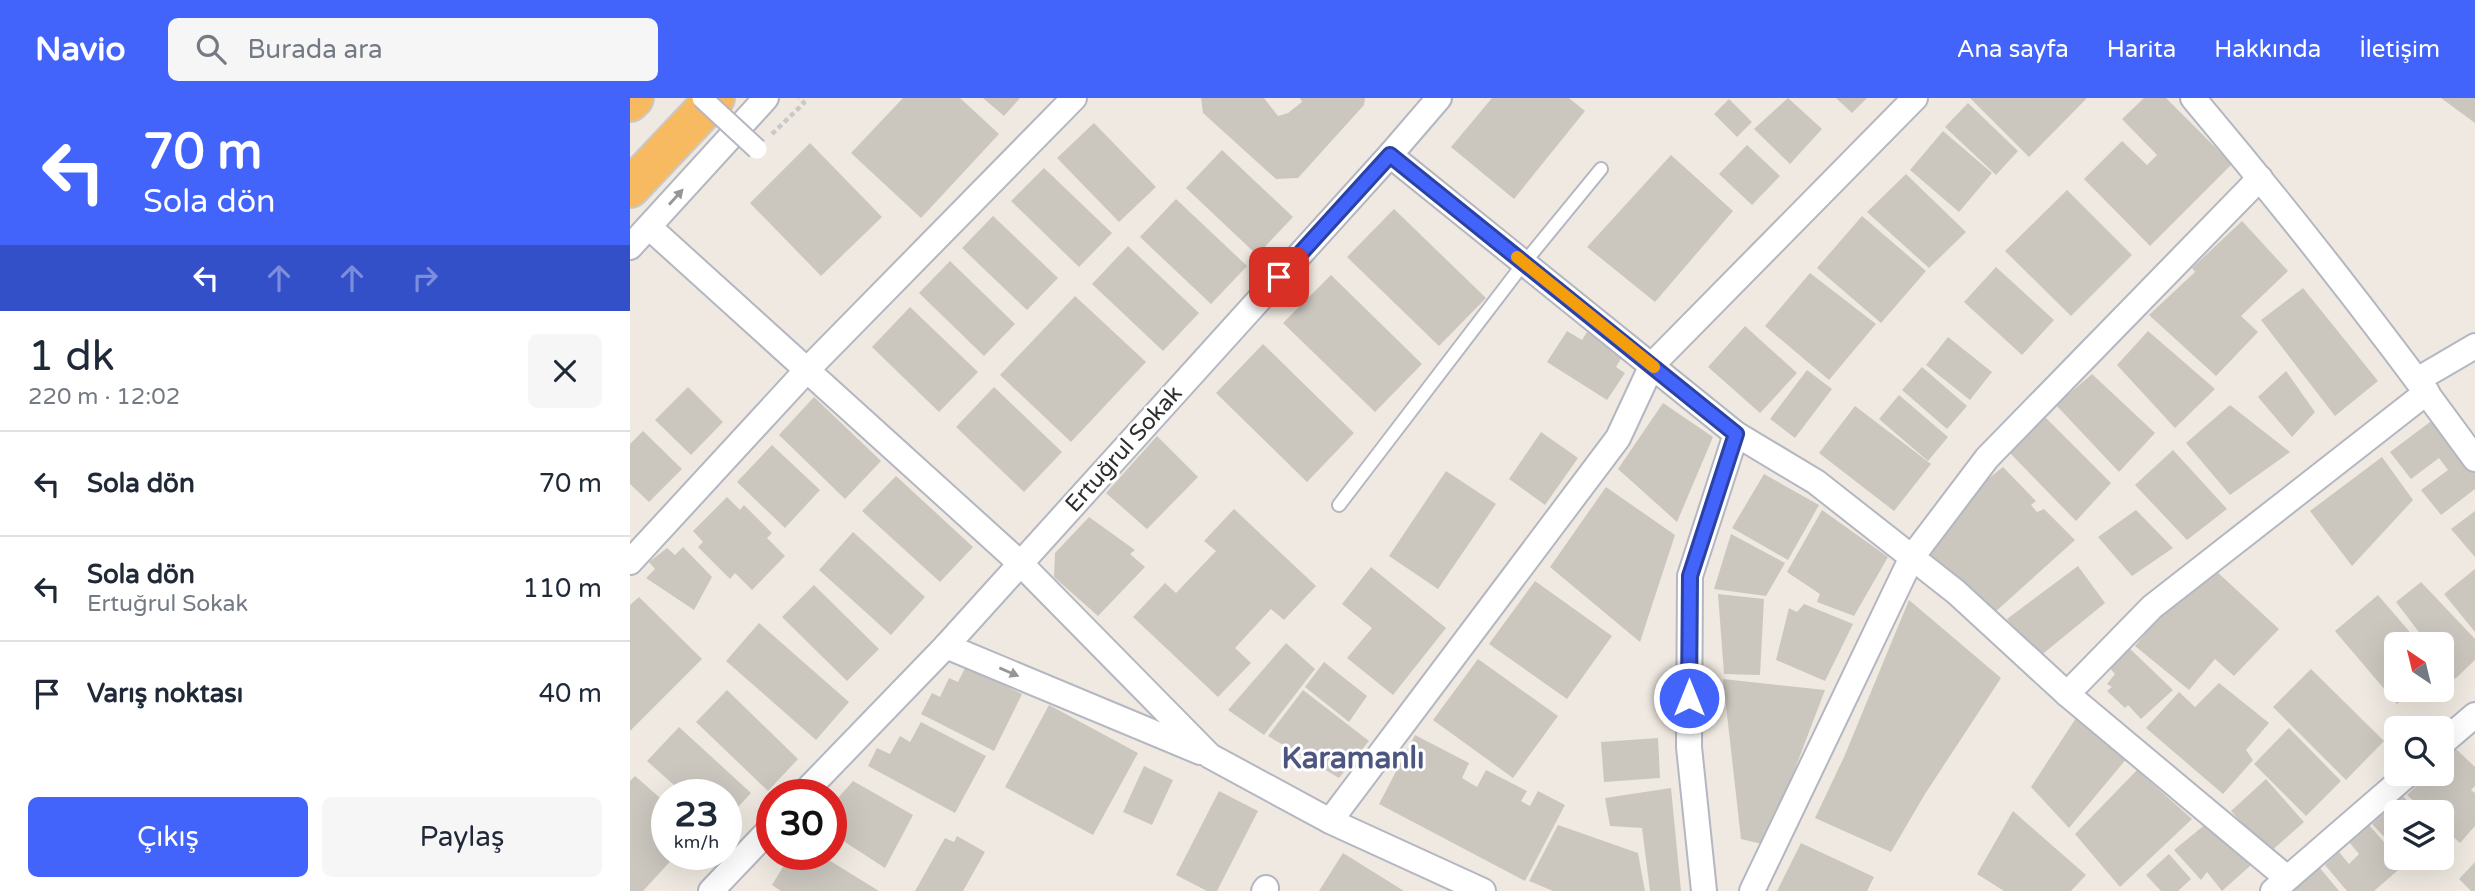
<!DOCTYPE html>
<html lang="tr">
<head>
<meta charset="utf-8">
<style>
	:root { --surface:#fff; --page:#f6f6f7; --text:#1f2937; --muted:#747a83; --line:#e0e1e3; --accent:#4264fb }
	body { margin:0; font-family:"Varela Round",sans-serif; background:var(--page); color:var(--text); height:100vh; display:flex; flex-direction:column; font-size:26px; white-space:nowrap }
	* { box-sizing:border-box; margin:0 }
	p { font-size:23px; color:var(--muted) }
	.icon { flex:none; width:38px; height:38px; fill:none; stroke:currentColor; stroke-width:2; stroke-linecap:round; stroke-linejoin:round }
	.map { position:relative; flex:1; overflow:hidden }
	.drawer { display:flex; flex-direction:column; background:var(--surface); width:630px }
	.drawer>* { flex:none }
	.guide { background:#4264fb; color:#fff; overflow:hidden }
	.needle { width:46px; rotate:325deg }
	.fabs { position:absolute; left:1754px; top:534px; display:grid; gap:14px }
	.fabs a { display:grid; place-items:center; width:70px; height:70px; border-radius:10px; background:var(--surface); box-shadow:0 7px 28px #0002; font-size:35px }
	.speed { position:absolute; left:21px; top:681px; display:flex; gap:14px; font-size:35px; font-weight:700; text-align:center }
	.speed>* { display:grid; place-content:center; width:91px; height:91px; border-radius:50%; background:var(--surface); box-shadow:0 7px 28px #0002; line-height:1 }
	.speed small { font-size:18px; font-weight:400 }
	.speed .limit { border:10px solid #d22; background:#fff; color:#111 }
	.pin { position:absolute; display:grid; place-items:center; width:60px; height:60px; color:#fff; margin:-30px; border-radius:14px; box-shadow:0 4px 10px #0006 }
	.me { position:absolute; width:77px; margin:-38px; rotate:0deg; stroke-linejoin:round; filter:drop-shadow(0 0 5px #0008) }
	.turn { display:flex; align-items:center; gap:24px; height:147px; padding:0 28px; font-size:32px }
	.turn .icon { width:91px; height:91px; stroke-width:2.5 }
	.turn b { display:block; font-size:49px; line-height:60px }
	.lanes { display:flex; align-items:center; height:66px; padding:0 28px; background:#0003; justify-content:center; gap:35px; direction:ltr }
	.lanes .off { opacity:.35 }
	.round { display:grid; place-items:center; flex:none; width:74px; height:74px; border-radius:10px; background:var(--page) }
	.summary { display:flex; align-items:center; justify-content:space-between; height:119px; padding:0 28px }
	h1 { font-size:42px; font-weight:600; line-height:52px }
	.button { display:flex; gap:14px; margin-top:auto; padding:14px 28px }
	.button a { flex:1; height:80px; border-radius:10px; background:var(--accent); color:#fff; font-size:28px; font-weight:600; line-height:80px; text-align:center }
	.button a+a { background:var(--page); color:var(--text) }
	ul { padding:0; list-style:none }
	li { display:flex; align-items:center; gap:21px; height:105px; padding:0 28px; border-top:2px solid var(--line) }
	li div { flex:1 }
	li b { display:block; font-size:26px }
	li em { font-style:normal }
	header { display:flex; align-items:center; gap:42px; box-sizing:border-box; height:98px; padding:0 35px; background:var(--accent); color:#fff }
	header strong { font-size:33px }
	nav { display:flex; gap:38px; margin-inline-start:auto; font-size:24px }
	.search { width:490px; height:63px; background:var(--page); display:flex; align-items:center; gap:18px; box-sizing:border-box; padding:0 24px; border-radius:10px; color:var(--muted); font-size:26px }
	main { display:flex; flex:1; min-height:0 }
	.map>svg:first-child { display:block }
</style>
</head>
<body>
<header>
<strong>Navio</strong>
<div class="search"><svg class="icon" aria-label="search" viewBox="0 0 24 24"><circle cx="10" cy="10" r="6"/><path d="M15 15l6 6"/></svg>Burada ara</div>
<nav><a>Ana sayfa</a><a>Harita</a><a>Hakkında</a><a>İletişim</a></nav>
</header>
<main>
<section class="drawer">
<div class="guide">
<div class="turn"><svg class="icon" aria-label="left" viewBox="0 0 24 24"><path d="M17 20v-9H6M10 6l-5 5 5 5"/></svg><div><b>70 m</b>Sola dön</div></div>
<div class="lanes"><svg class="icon" aria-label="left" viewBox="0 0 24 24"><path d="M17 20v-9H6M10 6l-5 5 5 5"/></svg><svg class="icon off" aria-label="ahead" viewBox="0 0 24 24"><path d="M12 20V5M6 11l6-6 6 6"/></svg><svg class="icon off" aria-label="ahead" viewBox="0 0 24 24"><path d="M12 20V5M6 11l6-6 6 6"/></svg><svg class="icon off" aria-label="right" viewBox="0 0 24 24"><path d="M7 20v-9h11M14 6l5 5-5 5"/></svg></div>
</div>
<div class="summary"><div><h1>1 dk</h1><p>220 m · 12:02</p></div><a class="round"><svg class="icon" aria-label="close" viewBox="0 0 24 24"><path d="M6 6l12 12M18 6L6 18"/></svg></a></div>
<ul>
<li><svg class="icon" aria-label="left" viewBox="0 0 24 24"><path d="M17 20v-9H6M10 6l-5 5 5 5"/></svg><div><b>Sola dön</b></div><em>70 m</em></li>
<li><svg class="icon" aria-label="left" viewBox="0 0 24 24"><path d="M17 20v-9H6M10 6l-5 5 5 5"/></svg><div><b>Sola dön</b><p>Ertuğrul Sokak</p></div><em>110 m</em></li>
<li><svg class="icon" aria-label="arrive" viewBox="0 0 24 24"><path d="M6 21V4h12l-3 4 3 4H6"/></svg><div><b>Varış noktası</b></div><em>40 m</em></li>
</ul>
<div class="button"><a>Çıkış</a><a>Paylaş</a></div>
</section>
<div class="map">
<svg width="1845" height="793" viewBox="0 0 1845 793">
	<rect width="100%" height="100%" fill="#efe9e1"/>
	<g fill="#cbc7bf">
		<polygon points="273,0 330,0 369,36 291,120 221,55"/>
		<polygon points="353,0 390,0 374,18"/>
		<polygon points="571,0 634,0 648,18 658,15 672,4 670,0 735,0 734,7 668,80 646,81 573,15"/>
		<polygon points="862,0 939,0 955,13 884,101 821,49"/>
		<polygon points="1158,0 1192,31 1160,66 1124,31"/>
		<polygon points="1206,0 1237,0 1222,15"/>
		<polygon points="1340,0 1457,0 1399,59"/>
		<polygon points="1514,0 1536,0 1602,66 1520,148 1454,81 1492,43 1517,67 1527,57 1492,21"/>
		<polygon points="1811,0 1845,0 1845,25"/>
		<polygon points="1099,1 1122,24 1107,39 1084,16"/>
		<polygon points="1338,5 1388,53 1366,77 1315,29"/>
		<polygon points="464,25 526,89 489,124 427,60"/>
		<polygon points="1313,33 1362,75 1329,114 1280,72"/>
		<polygon points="180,45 252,119 191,178 120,105"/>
		<polygon points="1117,47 1150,78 1122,107 1089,76"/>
		<polygon points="592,52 663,119 627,157 556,90"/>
		<polygon points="1041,57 1103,113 1025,204 957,149"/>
		<polygon points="414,70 482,135 449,169 381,103"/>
		<polygon points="1276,76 1336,134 1299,170 1237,114"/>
		<polygon points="1437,92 1502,157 1441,218 1375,153"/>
		<polygon points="546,101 617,168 581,206 510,139"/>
		<polygon points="764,111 856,200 809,248 717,159"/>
		<polygon points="363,118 428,180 397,212 332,150"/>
		<polygon points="1232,118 1296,173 1251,225 1187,170"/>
		<polygon points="1612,123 1658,173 1611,218 1628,234 1586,278 1519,217 1565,174 1562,170"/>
		<polygon points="498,148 569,215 533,253 462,186"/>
		<polygon points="320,163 385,226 354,258 289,195"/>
		<polygon points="1366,169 1424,222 1392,257 1334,204"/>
		<polygon points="1180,175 1246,226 1199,282 1135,228"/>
		<polygon points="701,177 792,266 745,314 653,225"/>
		<polygon points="1673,190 1748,283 1705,318 1631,222"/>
		<polygon points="445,198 516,264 441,344 370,277"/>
		<polygon points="280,209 348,274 309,314 242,249"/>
		<polygon points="1115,228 1167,275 1130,315 1078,269"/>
		<polygon points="937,233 952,242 957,234 993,257 986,269 995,275 977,302 917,264"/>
		<polygon points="1518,233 1585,291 1545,330 1487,267"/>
		<polygon points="1318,239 1362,274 1340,302 1296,267"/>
		<polygon points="633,246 724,335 677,384 586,295"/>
		<polygon points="1292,269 1337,308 1317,331 1272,292"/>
		<polygon points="1177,272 1202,291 1165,340 1140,321"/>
		<polygon points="1656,273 1685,314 1662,339 1628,299"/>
		<polygon points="1462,276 1525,335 1489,374 1426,307"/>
		<polygon points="58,289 93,324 61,357 25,322"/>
		<polygon points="364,289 432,354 394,394 326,329"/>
		<polygon points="1269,297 1318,339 1298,363 1249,321"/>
		<polygon points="184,299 251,363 215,401 149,337"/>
		<polygon points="1033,305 1083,339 1047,424 988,371"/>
		<polygon points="1600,307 1660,354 1600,397 1556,345"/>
		<polygon points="1225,308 1301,366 1264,413 1189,355"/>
		<polygon points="1414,318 1481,385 1446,423 1379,354"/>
		<polygon points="1808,318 1845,368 1845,391 1811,417 1791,392 1818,372 1809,360 1781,381 1760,354"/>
		<polygon points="13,333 52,371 19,404 0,386 0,346"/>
		<polygon points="911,334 948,360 915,407 879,381"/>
		<polygon points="527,338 568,379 517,431 476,395"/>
		<polygon points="142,347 190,392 155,430 107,384"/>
		<polygon points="1543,352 1597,411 1557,442 1505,387"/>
		<polygon points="1752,359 1783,402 1722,468 1680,413"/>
		<polygon points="1373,369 1406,403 1401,407 1407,414 1414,411 1445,442 1364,515 1298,454 1324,426 1324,419 1343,401 1339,396"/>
		<polygon points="816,373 866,406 808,491 759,458"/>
		<polygon points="1134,376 1189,407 1158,462 1102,430"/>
		<polygon points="266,378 343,449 310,484 232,413"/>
		<polygon points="976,389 1045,437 1010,544 920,469"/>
		<polygon points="97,399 110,412 114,407 142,435 137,440 155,458 122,492 105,475 100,481 68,449 73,444 63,433"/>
		<polygon points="604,411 686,488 654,522 641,511 605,550 621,565 588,599 503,519 535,485 546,495 586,453 574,443"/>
		<polygon points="1192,412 1258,459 1224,518 1187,504 1190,496 1157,474"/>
		<polygon points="1506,412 1543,450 1502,478 1468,439"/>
		<polygon points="1845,413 1845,459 1821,431"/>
		<polygon points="459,419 505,452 500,456 515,469 468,518 424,479 425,455"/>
		<polygon points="223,434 295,499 261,537 189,472"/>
		<polygon points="1101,436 1155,465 1136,498 1084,491"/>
		<polygon points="53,449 82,479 64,512 16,480 25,471 19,464 37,450 45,457"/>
		<polygon points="1448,468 1475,505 1409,559 1377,521"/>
		<polygon points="741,469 816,530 763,597 717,560 742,530 712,506"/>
		<polygon points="1845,471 1845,534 1814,496"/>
		<polygon points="1585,472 1649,531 1604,578 1585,561 1559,592 1505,548 1534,513"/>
		<polygon points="905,483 982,538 937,601 859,546"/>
		<polygon points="1791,484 1845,541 1845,562 1825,581 1811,564 1811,546 1798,546 1766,504"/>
		<polygon points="184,487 249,551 217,583 152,519"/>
		<polygon points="1088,496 1134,501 1130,577 1094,576"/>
		<polygon points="1748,497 1790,546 1766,546 1766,592 1783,592 1767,606 1705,533"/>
		<polygon points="9,499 72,561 0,633 0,507"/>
		<polygon points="1279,502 1371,580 1295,696 1261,754 1185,720 1214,659"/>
		<polygon points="1174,506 1223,526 1195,583 1146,562 1159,510 1167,514"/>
		<polygon points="129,525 219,604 186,642 96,563"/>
		<polygon points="656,545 685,571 634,637 598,612"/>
		<polygon points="1497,548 1543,592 1511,621 1498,607 1495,610 1477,593 1482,589 1477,586 1485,576 1477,567"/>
		<polygon points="848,561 928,618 883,680 803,622"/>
		<polygon points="694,564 737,598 719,624 675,589"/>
		<polygon points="336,568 392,596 364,653 291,616 302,595 310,599 319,580 328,584"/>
		<polygon points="1681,571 1754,643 1716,682 1643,609"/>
		<polygon points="1093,581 1195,592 1136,747 1111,741"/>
		<polygon points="1589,585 1639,625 1616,652 1623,662 1593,696 1516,630 1549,594 1565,609"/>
		<polygon points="97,592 168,661 138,693 66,624"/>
		<polygon points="673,592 739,643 709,680 638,638"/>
		<polygon points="419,607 508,655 463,737 375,689"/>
		<polygon points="1448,617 1497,660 1439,730 1401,689"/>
		<polygon points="291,624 356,658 325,715 238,668 247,650 260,656 270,638 280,644"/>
		<polygon points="49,629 121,695 96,722 96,696 54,696 17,663"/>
		<polygon points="1659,630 1711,683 1676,718 1624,666"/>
		<polygon points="785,637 839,665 832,680 847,689 856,672 897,693 891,703 900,708 908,693 935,707 895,783 749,706"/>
		<polygon points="1028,640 1030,680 974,684 971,644"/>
		<polygon points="1826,651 1845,669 1845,688 1841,692 1845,695 1845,728 1830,745 1811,728 1811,714 1796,714 1777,697 1799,676 1811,676 1811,664"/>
		<polygon points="514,668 543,682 522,727 493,714"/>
		<polygon points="1507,672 1562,721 1490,789 1445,736"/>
		<polygon points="5,678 37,706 37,756 47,756 13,793 0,793 0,683"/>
		<polygon points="1636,681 1674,724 1639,755 1601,713"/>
		<polygon points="223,683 283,717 255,770 201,735 201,708"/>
		<polygon points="1041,690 1051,793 1020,793 1012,730 980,728 975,700"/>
		<polygon points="589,693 628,713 587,793 577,793 546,777"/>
		<polygon points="1773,698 1787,714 1766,714 1766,751 1742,726"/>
		<polygon points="1383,713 1456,777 1441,793 1374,793 1347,776"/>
		<polygon points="1577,725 1621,767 1592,793 1577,774 1571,782 1544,752"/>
		<polygon points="928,727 1008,755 1015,793 923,793 899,783"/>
		<polygon points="1739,727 1774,767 1744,793 1717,793 1695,767 1709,754 1719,766 1729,756 1719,744"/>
		<polygon points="327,738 355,754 333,793 285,793 315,740 324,744"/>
		<polygon points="1171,745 1244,779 1237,793 1147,793"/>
		<polygon points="713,755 774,793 689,793"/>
		<polygon points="161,756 189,756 249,793 151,793 142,787"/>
		<polygon points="1539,756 1561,781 1548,793 1531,793 1516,777"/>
		<polygon points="1845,764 1845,793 1841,793 1829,781"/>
		<polygon points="1690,770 1709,793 1663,793"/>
	</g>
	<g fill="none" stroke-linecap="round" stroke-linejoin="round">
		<g stroke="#b4b7c1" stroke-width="16">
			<polyline id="service" points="709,407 894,165 971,71"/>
		</g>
		<g stroke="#b4b7c1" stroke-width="28">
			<g id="minor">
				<path d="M1563,0c98,116 192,237 282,361"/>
				<polyline points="760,57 1106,336 1186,384 1326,494 1437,596 1657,780"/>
				<polyline points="19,129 390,465 580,658 700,723 853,793"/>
				<polyline points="0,149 136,0"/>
				<polyline points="1787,282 1845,248"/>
				<polyline points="0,464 177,272 444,0"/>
				<polyline points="316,548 570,654"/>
				<polyline points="1437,596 1522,509 1797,294"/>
				<polyline points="1811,646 1845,617"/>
				<polyline points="173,696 316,548 760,57 809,0"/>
				<polyline points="700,723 988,340 1022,267 1285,0"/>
				<polyline points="81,793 142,729"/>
				<polyline points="634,793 636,790"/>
				<polyline points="1074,793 1059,649 1060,478 1106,336"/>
				<polyline points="1122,793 1282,459 1357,360 1630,80"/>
				<polyline points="1643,793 1778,676"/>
			</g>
		</g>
		<g stroke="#c9c9c9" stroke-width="42">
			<g id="trunk">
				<polyline points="0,4 4,0"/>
				<polyline points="0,90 85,0"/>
			</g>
		</g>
		<polyline stroke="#c9c9c9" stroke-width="4.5" stroke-dasharray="5 3.5" stroke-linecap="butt" points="142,36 174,5 169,0"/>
		<use href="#service" stroke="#fff" stroke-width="12"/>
		<use href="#minor" stroke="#fff" stroke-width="24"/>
		<use href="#trunk" stroke="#f8ba60" stroke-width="38"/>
		<g stroke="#b4b7c1" stroke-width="23" stroke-linecap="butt">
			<polyline id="pedestrian-bridge" points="72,0 127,51"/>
		</g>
		<use href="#pedestrian-bridge" stroke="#fff" stroke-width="19"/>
	</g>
	<defs><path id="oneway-solid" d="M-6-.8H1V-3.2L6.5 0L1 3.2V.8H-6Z" transform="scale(1.75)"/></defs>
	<g fill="#969696">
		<use href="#oneway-solid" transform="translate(46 99) rotate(-48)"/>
		<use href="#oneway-solid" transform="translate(379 574) rotate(23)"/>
	</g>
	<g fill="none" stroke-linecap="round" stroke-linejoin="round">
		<g stroke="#2b41a3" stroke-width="18">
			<polyline id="route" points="649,179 760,57 1106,336 1060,478 1059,600"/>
		</g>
		<use href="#route" stroke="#4264fb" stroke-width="12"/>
		<polyline stroke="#f59e0b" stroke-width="12" points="887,159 1024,269"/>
	</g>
	<g text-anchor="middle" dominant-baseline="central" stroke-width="6" stroke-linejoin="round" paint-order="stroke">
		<g font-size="23" fill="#2e2e2e" stroke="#fff">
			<text transform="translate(494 351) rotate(-48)">Ertuğrul Sokak</text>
		</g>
		<g font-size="30" font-weight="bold" fill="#4d5680" stroke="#fff">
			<text x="723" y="660">Karamanlı</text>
		</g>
	</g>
</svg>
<div class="fabs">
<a><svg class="needle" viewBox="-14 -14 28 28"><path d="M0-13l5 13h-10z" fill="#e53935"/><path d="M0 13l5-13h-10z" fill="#747a83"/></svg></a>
<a><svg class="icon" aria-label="search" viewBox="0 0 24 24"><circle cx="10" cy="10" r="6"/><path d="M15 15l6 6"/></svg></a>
<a><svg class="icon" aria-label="layers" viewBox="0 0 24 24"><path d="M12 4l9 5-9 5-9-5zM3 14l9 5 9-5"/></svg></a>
</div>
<div class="speed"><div>23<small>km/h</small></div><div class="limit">30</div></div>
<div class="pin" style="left:649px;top:179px;background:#d93025"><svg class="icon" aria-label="arrive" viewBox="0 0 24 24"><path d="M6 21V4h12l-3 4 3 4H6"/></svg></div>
<svg class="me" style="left:1059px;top:600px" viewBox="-20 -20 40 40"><circle r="17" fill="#4264fb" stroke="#fff" stroke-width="3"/><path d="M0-11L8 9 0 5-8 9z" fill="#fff"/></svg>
</div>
</main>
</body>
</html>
